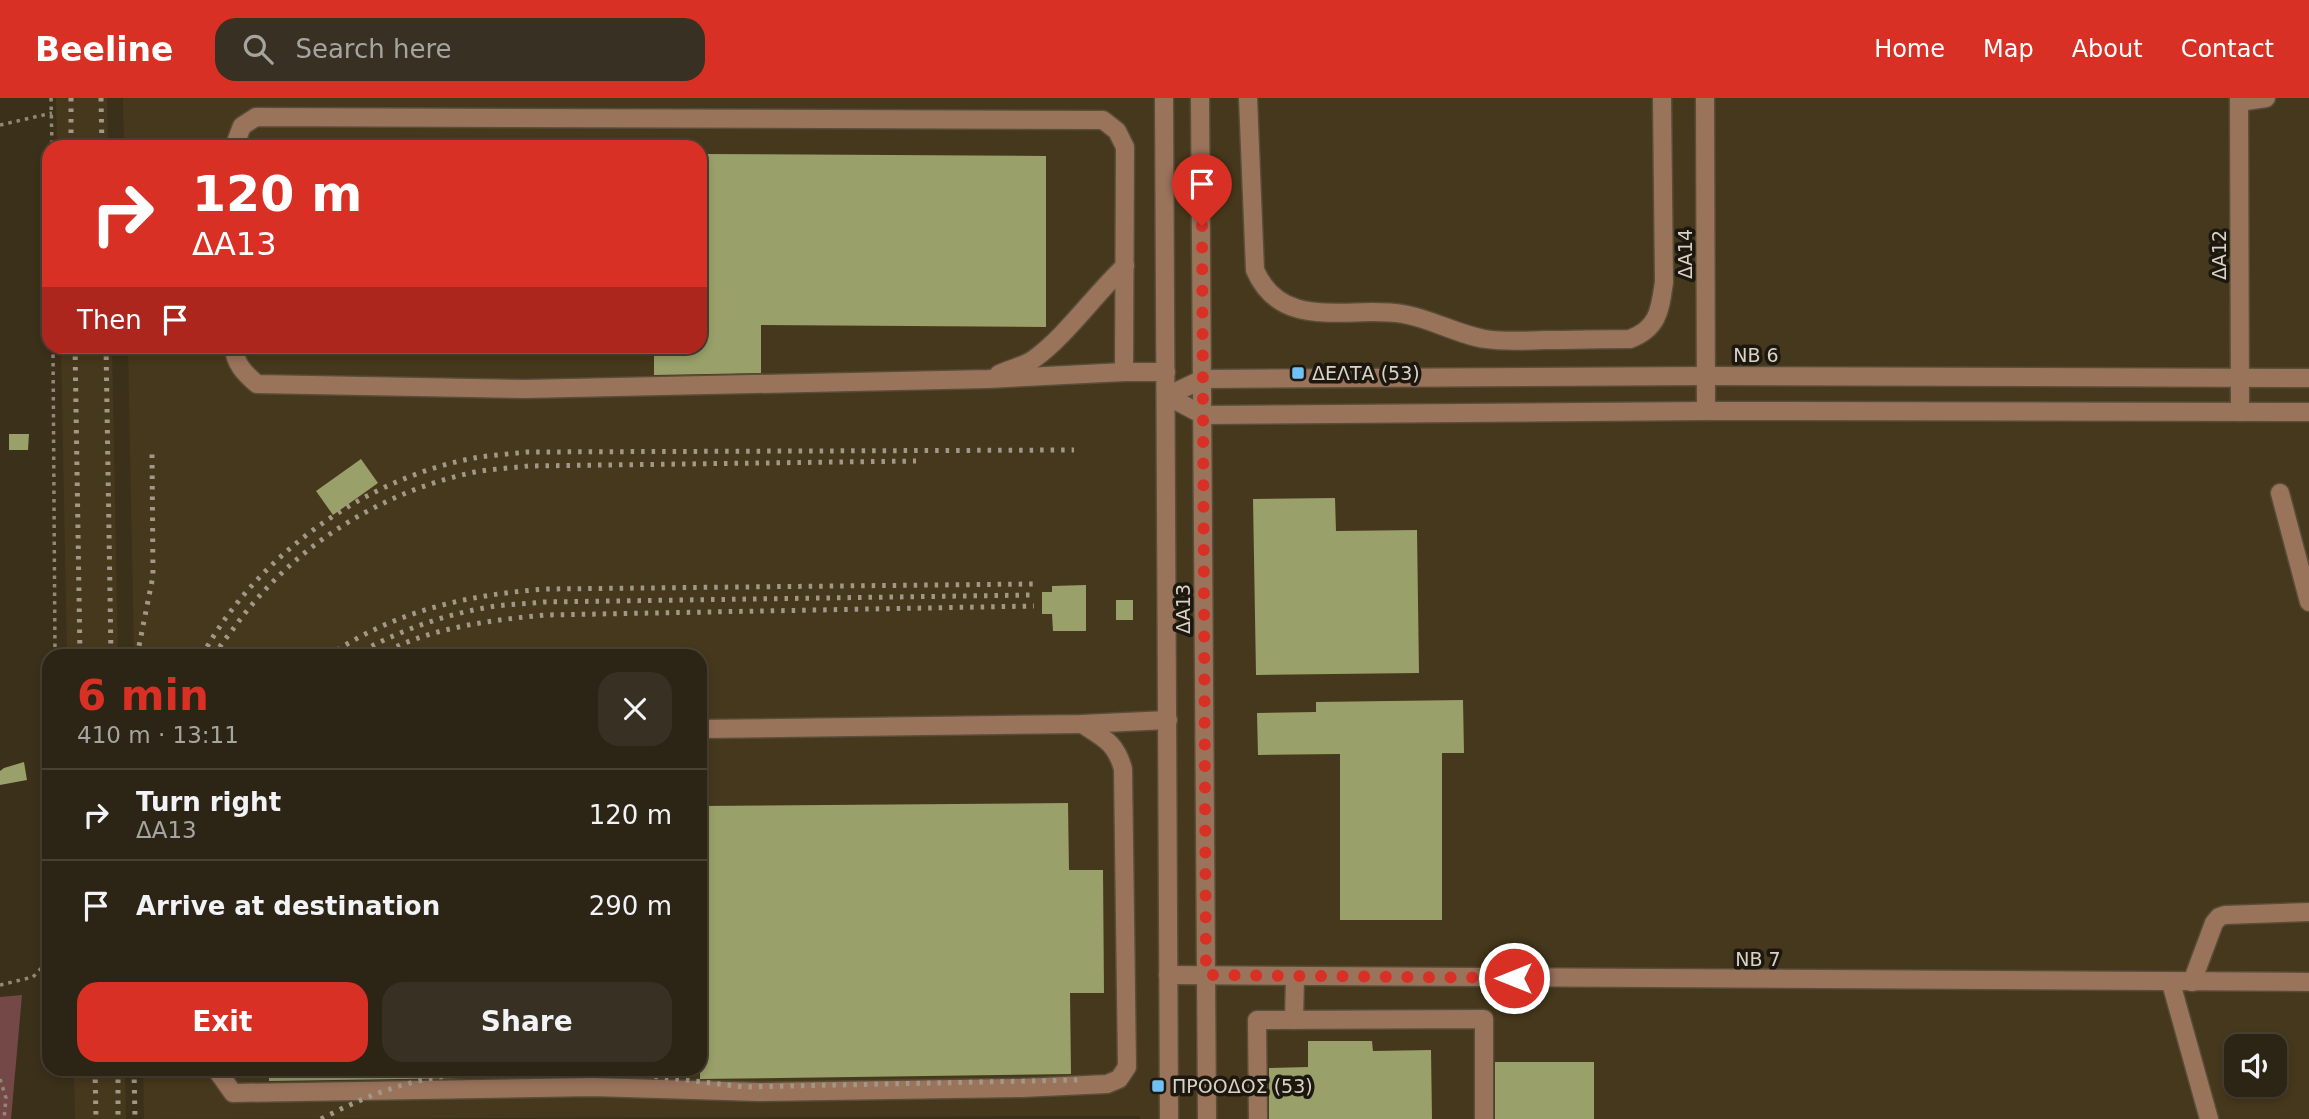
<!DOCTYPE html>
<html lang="en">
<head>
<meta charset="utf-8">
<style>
	:root { --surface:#2c2414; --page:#383022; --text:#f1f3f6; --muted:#a6a4a0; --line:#484134; --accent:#d93025 }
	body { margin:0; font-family:"DejaVu Sans",sans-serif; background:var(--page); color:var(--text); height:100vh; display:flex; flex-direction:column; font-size:26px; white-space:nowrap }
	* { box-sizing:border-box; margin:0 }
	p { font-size:23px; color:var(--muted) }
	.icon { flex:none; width:38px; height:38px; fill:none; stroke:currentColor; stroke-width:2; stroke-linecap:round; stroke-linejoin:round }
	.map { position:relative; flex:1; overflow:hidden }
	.details { position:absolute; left:42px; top:551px; width:665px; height:427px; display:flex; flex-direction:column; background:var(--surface); border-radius:21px; box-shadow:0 4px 10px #0003,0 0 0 2px var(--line) }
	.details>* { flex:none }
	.hud { position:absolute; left:42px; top:42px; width:665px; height:214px; border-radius:21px; box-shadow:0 4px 10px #0003,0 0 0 2px var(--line); background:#d93025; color:#fff; overflow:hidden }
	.fabs { position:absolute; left:2224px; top:936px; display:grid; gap:14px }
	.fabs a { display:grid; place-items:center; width:63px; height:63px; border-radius:14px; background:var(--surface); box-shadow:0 4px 10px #0003,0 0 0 2px var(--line); font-size:35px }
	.pin { position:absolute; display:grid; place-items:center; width:60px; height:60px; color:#fff; margin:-72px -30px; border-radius:50% 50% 50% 0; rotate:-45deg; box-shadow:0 0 7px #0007 }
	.pin .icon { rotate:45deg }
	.me { position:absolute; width:77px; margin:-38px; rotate:270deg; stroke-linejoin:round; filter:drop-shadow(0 0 5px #0008) }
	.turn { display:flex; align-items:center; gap:24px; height:147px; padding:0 35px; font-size:32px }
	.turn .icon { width:91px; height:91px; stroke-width:2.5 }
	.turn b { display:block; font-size:49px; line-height:60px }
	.then { display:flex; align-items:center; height:66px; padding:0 35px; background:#0003; gap:14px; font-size:26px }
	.round { display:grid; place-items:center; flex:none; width:74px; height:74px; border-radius:21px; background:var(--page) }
	.headline { display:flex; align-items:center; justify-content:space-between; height:119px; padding:0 35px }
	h1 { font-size:42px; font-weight:600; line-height:52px; color:var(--accent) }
	.button { display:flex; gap:14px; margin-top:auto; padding:14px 35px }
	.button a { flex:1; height:80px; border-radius:21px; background:var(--accent); color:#fff; font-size:28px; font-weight:600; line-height:80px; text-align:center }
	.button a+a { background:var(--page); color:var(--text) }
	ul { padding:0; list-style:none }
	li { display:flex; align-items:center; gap:21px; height:91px; padding:0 35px; border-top:2px solid var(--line) }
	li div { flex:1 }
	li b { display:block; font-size:26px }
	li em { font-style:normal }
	header { display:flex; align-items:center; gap:42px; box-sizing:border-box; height:98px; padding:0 35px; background:var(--accent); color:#fff }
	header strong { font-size:33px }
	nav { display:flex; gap:38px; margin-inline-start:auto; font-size:24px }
	.search { width:490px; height:63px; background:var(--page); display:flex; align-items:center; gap:18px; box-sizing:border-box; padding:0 24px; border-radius:21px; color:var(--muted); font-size:26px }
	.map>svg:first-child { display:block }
</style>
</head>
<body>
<header>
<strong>Beeline</strong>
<div class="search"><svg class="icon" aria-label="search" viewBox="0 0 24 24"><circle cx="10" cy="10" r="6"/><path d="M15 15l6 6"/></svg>Search here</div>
<nav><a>Home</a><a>Map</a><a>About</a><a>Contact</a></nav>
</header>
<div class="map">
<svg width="2309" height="1021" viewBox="0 0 2309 1021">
	<rect width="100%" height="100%" fill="#3b301a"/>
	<g fill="#46381c" fill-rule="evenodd">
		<polygon points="56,0 107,0 108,49 57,49"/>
		<path d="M123,0h2186v1021h-1169v-3l-996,3 -1,-50h557v-413h-566l-6,-309 572,-1v-199h-576zM2236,948h39v39h-39z"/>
		<polygon points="61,249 112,249 118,558 67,558"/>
		<polygon points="74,971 125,971 126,1021 75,1021"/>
	</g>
	<polygon fill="#754848" points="22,897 11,1021 0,1021 0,899"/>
	<g fill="#99a069">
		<polygon points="700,56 1046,58 1046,229 761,227 761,275 654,277 654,248 700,248"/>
		<polygon points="9,336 29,336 28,352 9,352"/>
		<polygon points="361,361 378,385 333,417 316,393"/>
		<polygon points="1335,400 1336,433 1417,432 1419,575 1256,577 1253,401"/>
		<polygon points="1086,487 1086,533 1053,533 1052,516 1042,516 1042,494 1052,494 1052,488"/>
		<rect x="1116" y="502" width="17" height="20"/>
		<polygon points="1463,602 1464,655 1442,655 1442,822 1340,822 1340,656 1258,657 1257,615 1316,614 1316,604"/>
		<polygon points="24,664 27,682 0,687 0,673 4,670"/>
		<polygon points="1068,705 1069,772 1103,772 1104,895 1070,895 1071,976 700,981 700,708"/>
		<polygon points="1308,943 1372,943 1373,953 1431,952 1432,1021 1269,1021 1269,970 1308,969"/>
		<rect x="1495" y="964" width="99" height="57"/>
		<polygon points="269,971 468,971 468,980 269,983"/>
	</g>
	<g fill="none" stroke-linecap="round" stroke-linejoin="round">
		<g stroke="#574d39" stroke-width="21">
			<g id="minor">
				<polyline points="1164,0 1169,1021"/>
				<polyline points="1200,0 1207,1021"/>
				<path d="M1248,0l7,172c27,63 95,35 148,44 29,5 53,20 82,25 19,3 40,2 59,1 29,0 57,-1 86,-1 29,-11 30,-30 34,-57l-2,-184"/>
				<polyline points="1705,0 1706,313"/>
				<polyline points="2239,0 2240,314"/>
				<polyline points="2239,4 2266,0"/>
				<polyline points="234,49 242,28 256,19 1103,22 1117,33 1125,49 1124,274"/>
				<path d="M234,248c0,17 11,28 23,38l268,5 463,-10 136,-7h42"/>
				<path d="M999,276c11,-5 25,-8 35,-15 32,-23 61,-65 91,-93"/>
				<polyline points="1167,298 1203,317 1706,313 2309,314"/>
				<polyline points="1167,298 1203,281 1706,278 2309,280"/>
				<polyline points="2280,395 2309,504"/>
				<polyline points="700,631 1082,626 1168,622"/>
				<polyline points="1168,877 2309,884"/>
				<polyline points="2192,884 2214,825 2219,819 2225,817 2309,814"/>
				<polyline points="2171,885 2209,1021"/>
				<polyline points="1294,922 1295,879"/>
				<path d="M216,971l17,24 360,-6 166,5 263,-4 85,-4 12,-5 8,-12 -4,-298c-7,-26 -19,-31 -41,-45"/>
				<polyline points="1258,1021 1257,922 1484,921 1484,1021"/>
			</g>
		</g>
		<g stroke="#918877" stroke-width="3.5" stroke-dasharray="3.5 5" stroke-linecap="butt">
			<polyline points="51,0 52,49"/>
			<polyline points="0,27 52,15"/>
			<polyline points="53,248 55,558"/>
			<polyline points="0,887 33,879 49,862"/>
			<polyline points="0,981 6,1000 4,1021"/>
		</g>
		<use href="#minor" stroke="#9a735b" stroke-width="18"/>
		<g stroke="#a19888" stroke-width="5" stroke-dasharray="3.5 7" stroke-linecap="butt">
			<polyline points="71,0 71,49"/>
			<polyline points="101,0 102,49"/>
			<polyline points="75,248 80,558"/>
			<polyline points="106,248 111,558"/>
			<polyline points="137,558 153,478 152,355"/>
			<path d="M202,558c53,-99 161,-177 272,-198 17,-3 36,-4 53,-6l547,-2"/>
			<path d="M214,558c6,-11 15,-21 22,-31 57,-78 143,-133 239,-153 17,-3 36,-4 53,-6l388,-5"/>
			<path d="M328,558c67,-45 138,-61 217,-67l488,-5"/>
			<path d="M353,558c43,-24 88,-41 137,-49 17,-3 36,-3 54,-5l489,-7"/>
			<path d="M378,558c48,-28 113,-36 167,-41l489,-9"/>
			<polyline points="95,971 96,1021"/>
			<polyline points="118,971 118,1021"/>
			<polyline points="134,971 135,1021"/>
			<polyline points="592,971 744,989 1078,982"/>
			<path d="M321,1021c33,-17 65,-31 102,-39 33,-7 69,-7 103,-11"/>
		</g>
	</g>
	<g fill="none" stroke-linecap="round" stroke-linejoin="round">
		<polyline stroke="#d93025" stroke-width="12" stroke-dasharray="0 21.6" points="1202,128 1206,877 1514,880"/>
	</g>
	<g fill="#71c1f4" stroke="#1d180f" stroke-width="2.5">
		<rect x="1291" y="268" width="14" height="14" rx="3.5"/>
		<rect x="1151" y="981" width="14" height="14" rx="3.5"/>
	</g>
	<g text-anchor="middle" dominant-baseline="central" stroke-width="7" stroke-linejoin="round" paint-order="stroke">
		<g font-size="19" fill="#d9d2c5" stroke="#1d180f">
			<text transform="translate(1685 156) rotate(-90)">ΔΑ14</text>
			<text transform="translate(2219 157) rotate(-90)">ΔΑ12</text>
			<text x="1756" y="257">ΝΒ 6</text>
			<text transform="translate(1183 511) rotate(-90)">ΔΑ13</text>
			<text x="1758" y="861">ΝΒ 7</text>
		</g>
		<g font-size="19" fill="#d9d2c5" stroke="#1d180f" text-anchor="start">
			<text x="1312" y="275">ΔΕΛΤΑ (53)</text>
			<text x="1172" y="988">ΠΡΟΟΔΟΣ (53)</text>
		</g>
	</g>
</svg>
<div class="fabs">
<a><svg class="icon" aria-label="sound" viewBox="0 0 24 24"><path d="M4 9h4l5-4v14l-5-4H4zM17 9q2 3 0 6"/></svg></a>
</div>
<div class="pin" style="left:1202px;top:128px;background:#d93025"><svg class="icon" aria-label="arrive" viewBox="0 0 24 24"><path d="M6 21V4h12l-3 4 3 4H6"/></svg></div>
<svg class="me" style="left:1514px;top:880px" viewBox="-20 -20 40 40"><circle r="17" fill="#d93025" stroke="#fff" stroke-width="3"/><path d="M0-11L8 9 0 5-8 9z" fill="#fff"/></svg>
<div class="hud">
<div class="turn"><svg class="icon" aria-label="right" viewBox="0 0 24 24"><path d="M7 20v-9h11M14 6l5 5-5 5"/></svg><div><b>120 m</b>ΔΑ13</div></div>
<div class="then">Then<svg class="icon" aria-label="arrive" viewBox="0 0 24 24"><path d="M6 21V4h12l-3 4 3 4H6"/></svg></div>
</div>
<section class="details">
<div class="headline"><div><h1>6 min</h1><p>410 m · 13:11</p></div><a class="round"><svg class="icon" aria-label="close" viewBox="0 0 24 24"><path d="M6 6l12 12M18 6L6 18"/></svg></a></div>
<ul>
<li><svg class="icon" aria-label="right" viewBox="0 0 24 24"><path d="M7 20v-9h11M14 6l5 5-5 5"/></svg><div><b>Turn right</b><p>ΔΑ13</p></div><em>120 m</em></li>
<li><svg class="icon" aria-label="arrive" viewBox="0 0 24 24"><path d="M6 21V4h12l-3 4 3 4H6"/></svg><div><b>Arrive at destination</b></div><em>290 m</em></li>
</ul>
<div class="button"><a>Exit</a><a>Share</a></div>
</section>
</div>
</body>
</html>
